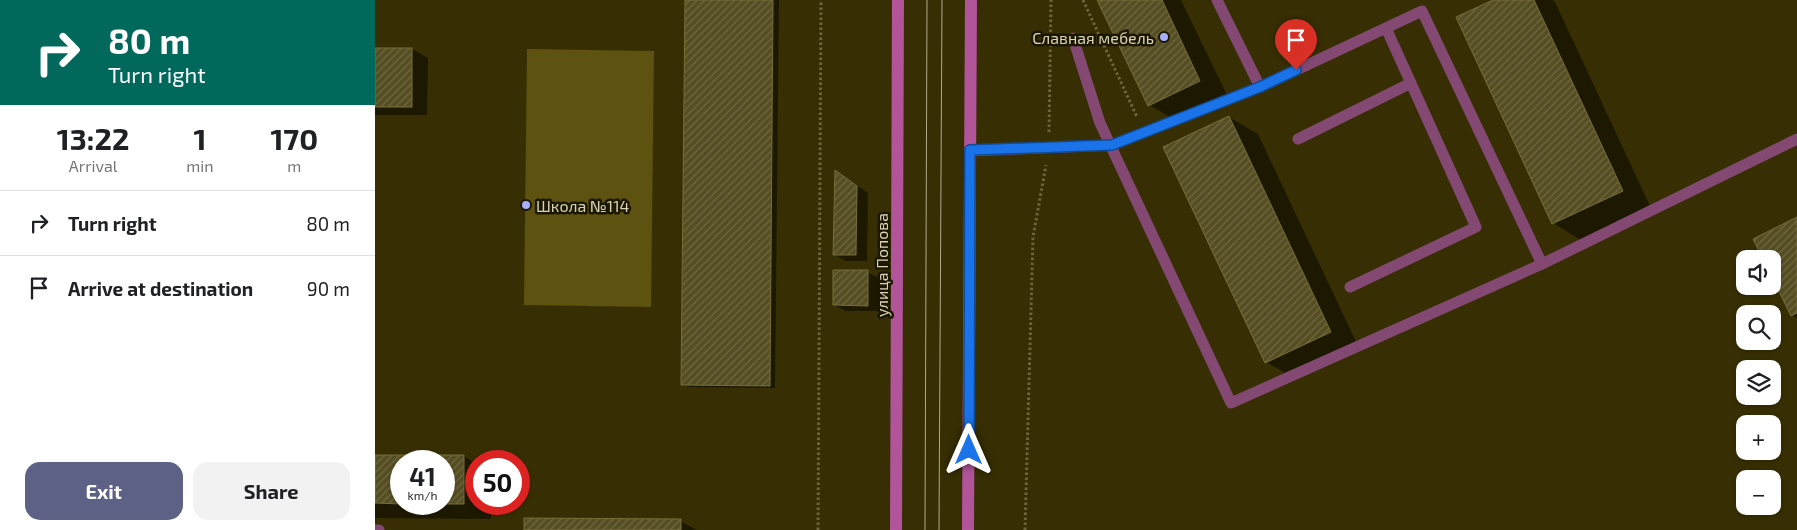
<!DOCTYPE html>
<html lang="en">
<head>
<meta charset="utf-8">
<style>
	:root { --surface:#fff; --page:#f2f2f2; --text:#202124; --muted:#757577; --line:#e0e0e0; --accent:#5d6185 }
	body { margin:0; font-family:"Exo 2",sans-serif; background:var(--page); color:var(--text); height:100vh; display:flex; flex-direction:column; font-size:19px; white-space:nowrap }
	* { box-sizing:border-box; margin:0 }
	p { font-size:16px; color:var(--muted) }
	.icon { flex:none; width:28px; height:28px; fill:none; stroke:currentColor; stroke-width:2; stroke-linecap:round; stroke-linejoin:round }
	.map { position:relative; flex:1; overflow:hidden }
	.drawer { display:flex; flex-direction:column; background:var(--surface); width:375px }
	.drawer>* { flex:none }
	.banner { background:#00695c; color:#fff; overflow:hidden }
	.buttons { position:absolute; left:1361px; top:250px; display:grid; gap:10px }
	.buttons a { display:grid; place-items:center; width:45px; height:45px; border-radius:10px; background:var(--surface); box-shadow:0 1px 4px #0004; font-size:25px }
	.speed { position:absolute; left:15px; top:450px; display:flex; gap:10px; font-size:25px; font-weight:700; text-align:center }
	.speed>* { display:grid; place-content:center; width:65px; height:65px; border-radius:50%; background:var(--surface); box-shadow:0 1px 4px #0004; line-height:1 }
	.speed small { font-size:12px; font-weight:400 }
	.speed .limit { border:8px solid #d22; background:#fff; color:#111 }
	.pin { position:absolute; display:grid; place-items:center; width:42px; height:42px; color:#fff; margin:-51px -21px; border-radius:50% 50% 50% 0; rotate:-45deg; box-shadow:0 0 5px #0007 }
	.pin .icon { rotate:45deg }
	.me { position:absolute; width:55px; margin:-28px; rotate:0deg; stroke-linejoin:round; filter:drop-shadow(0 0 4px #0008) }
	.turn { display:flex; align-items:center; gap:18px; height:105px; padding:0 25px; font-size:22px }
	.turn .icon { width:65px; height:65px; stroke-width:2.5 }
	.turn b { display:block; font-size:35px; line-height:42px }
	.eta { display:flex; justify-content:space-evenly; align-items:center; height:85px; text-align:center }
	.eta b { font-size:30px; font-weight:700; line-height:35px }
	.cta { display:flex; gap:10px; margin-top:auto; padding:10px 25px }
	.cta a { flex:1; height:58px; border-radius:15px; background:var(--accent); color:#fff; font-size:20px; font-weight:700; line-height:58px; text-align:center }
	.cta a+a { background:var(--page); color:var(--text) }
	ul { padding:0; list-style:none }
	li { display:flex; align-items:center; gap:15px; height:65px; padding:0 25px; border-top:1px solid var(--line) }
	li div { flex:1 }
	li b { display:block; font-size:19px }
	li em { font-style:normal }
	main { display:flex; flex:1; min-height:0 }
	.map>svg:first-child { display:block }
</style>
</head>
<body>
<main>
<section class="drawer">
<div class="banner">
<div class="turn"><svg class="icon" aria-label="right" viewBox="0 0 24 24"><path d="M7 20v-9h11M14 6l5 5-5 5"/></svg><div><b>80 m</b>Turn right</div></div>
</div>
<div class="eta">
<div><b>13:22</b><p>Arrival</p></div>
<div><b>1</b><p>min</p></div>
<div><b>170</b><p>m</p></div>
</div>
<ul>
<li><svg class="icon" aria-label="right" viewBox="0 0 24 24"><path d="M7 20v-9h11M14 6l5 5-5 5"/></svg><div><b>Turn right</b></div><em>80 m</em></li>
<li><svg class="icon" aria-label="arrive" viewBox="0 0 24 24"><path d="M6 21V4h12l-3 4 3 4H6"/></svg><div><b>Arrive at destination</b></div><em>90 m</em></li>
</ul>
<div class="cta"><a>Exit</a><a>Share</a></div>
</section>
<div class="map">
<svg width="1422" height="530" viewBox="0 0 1422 530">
	<defs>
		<pattern id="building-hatch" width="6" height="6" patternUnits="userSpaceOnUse" patternTransform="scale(1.25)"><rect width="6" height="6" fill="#564e23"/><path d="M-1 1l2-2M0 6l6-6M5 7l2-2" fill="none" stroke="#6e6741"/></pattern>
	</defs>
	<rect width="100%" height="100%" fill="#372f03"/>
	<polygon fill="#5d520f" points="152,49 279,51 276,307 149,305"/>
	<g fill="#0007" fill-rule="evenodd">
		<polygon points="311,0 404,0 400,388 313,387 307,384"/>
		<polygon points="724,0 806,0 853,97 802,121 774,105"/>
		<polygon points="1121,0 1177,0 1180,2 1276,208 1206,240 1178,223"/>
		<polygon points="0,49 37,49 53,58 52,115 0,115"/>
		<polygon points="854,117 883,134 984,348 919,378 891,362"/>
		<polygon points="471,178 493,193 492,261 471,261 460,255"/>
		<polygon points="1422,218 1422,318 1417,315 1398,276 1398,259"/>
		<polygon points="492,272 504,278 503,311 470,311 459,305"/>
		<path d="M0,456h89l12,8v40h15v15l-116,-1zM26,461h43v43h-43z"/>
		<polygon points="305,521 322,530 151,530"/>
	</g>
	<g fill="url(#building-hatch)" stroke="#796e38">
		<polygon points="310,0 398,0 395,386 306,385"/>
		<polygon points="722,0 787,0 825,81 773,106"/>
		<polygon points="1118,0 1159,0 1248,191 1177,224 1081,17"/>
		<rect x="0" y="48" width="37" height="59"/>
		<polygon points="854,116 956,332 890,363 788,147"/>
		<polygon points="460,170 482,186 481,255 458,255"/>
		<polygon points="1422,217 1422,313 1416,316 1398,279 1398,259 1388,259 1378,239"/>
		<polygon points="458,270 493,270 493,306 458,305"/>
		<polygon points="0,455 89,455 89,504 60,504 69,504 69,461 26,461 26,504 0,503"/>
		<polygon points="149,518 306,519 306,530 149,530"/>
	</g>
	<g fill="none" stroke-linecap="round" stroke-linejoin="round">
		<g stroke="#6c653e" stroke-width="3" stroke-dasharray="2.5 2.5" stroke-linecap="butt">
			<polyline points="708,0 762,117"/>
			<polyline points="674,132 676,0"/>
			<polyline points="443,530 446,0"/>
			<polyline points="650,530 658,237 671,165"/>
		</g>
		<g stroke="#834973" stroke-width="11">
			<polyline points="842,0 885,87"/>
			<polyline points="698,38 725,123 856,403 1167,264 1422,139"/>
			<polyline points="923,139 1036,83"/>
			<polyline points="595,151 737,145 885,87 1047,11 1167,264"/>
			<polyline points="975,287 1101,227 1011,28"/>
			<polyline points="0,530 4,530"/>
		</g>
		<g stroke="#b15499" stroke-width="12">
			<polyline points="521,530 523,0"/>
			<polyline points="593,530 596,0"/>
		</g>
		<g stroke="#b0aa8a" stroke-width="1">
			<polyline points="550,530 552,0"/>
			<polyline points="564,530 567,0"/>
		</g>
	</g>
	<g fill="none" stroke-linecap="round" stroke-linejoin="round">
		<g stroke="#114b97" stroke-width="12">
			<polyline id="route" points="594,450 595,150 737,145 885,87 921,70"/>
		</g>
		<use href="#route" stroke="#1a73e8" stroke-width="9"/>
	</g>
	<g fill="#a8b0fc" stroke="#1c1702" stroke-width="2">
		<circle cx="789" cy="37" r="5"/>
		<circle cx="151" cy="205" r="5"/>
	</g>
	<g text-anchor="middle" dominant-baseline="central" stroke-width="5" stroke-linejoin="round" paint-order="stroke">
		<g font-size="16" fill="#d8d3b7" stroke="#1c1702" text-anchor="end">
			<text x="779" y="37">Славная мебель</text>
			<text x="161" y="205" text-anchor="start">Школа №114</text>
		</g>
		<g font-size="16" fill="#d8d3b7" stroke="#1c1702">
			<text transform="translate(506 265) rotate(-90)">улица Попова</text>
		</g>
	</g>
</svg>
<div class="buttons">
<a><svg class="icon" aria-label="sound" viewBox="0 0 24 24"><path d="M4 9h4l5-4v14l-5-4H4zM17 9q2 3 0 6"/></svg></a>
<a><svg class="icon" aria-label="search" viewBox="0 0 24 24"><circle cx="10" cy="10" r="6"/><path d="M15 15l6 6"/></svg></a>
<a><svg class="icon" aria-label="layers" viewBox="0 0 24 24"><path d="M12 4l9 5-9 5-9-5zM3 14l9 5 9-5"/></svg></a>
<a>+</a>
<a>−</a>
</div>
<div class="speed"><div>41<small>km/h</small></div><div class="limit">50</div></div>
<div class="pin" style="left:921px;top:70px;background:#d93025"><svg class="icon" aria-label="arrive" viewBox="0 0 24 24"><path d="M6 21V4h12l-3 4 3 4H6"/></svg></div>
<svg class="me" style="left:594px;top:450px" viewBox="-20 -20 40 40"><path d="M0-17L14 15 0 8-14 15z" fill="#1a73e8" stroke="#fff" stroke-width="4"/></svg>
</div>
</main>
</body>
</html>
